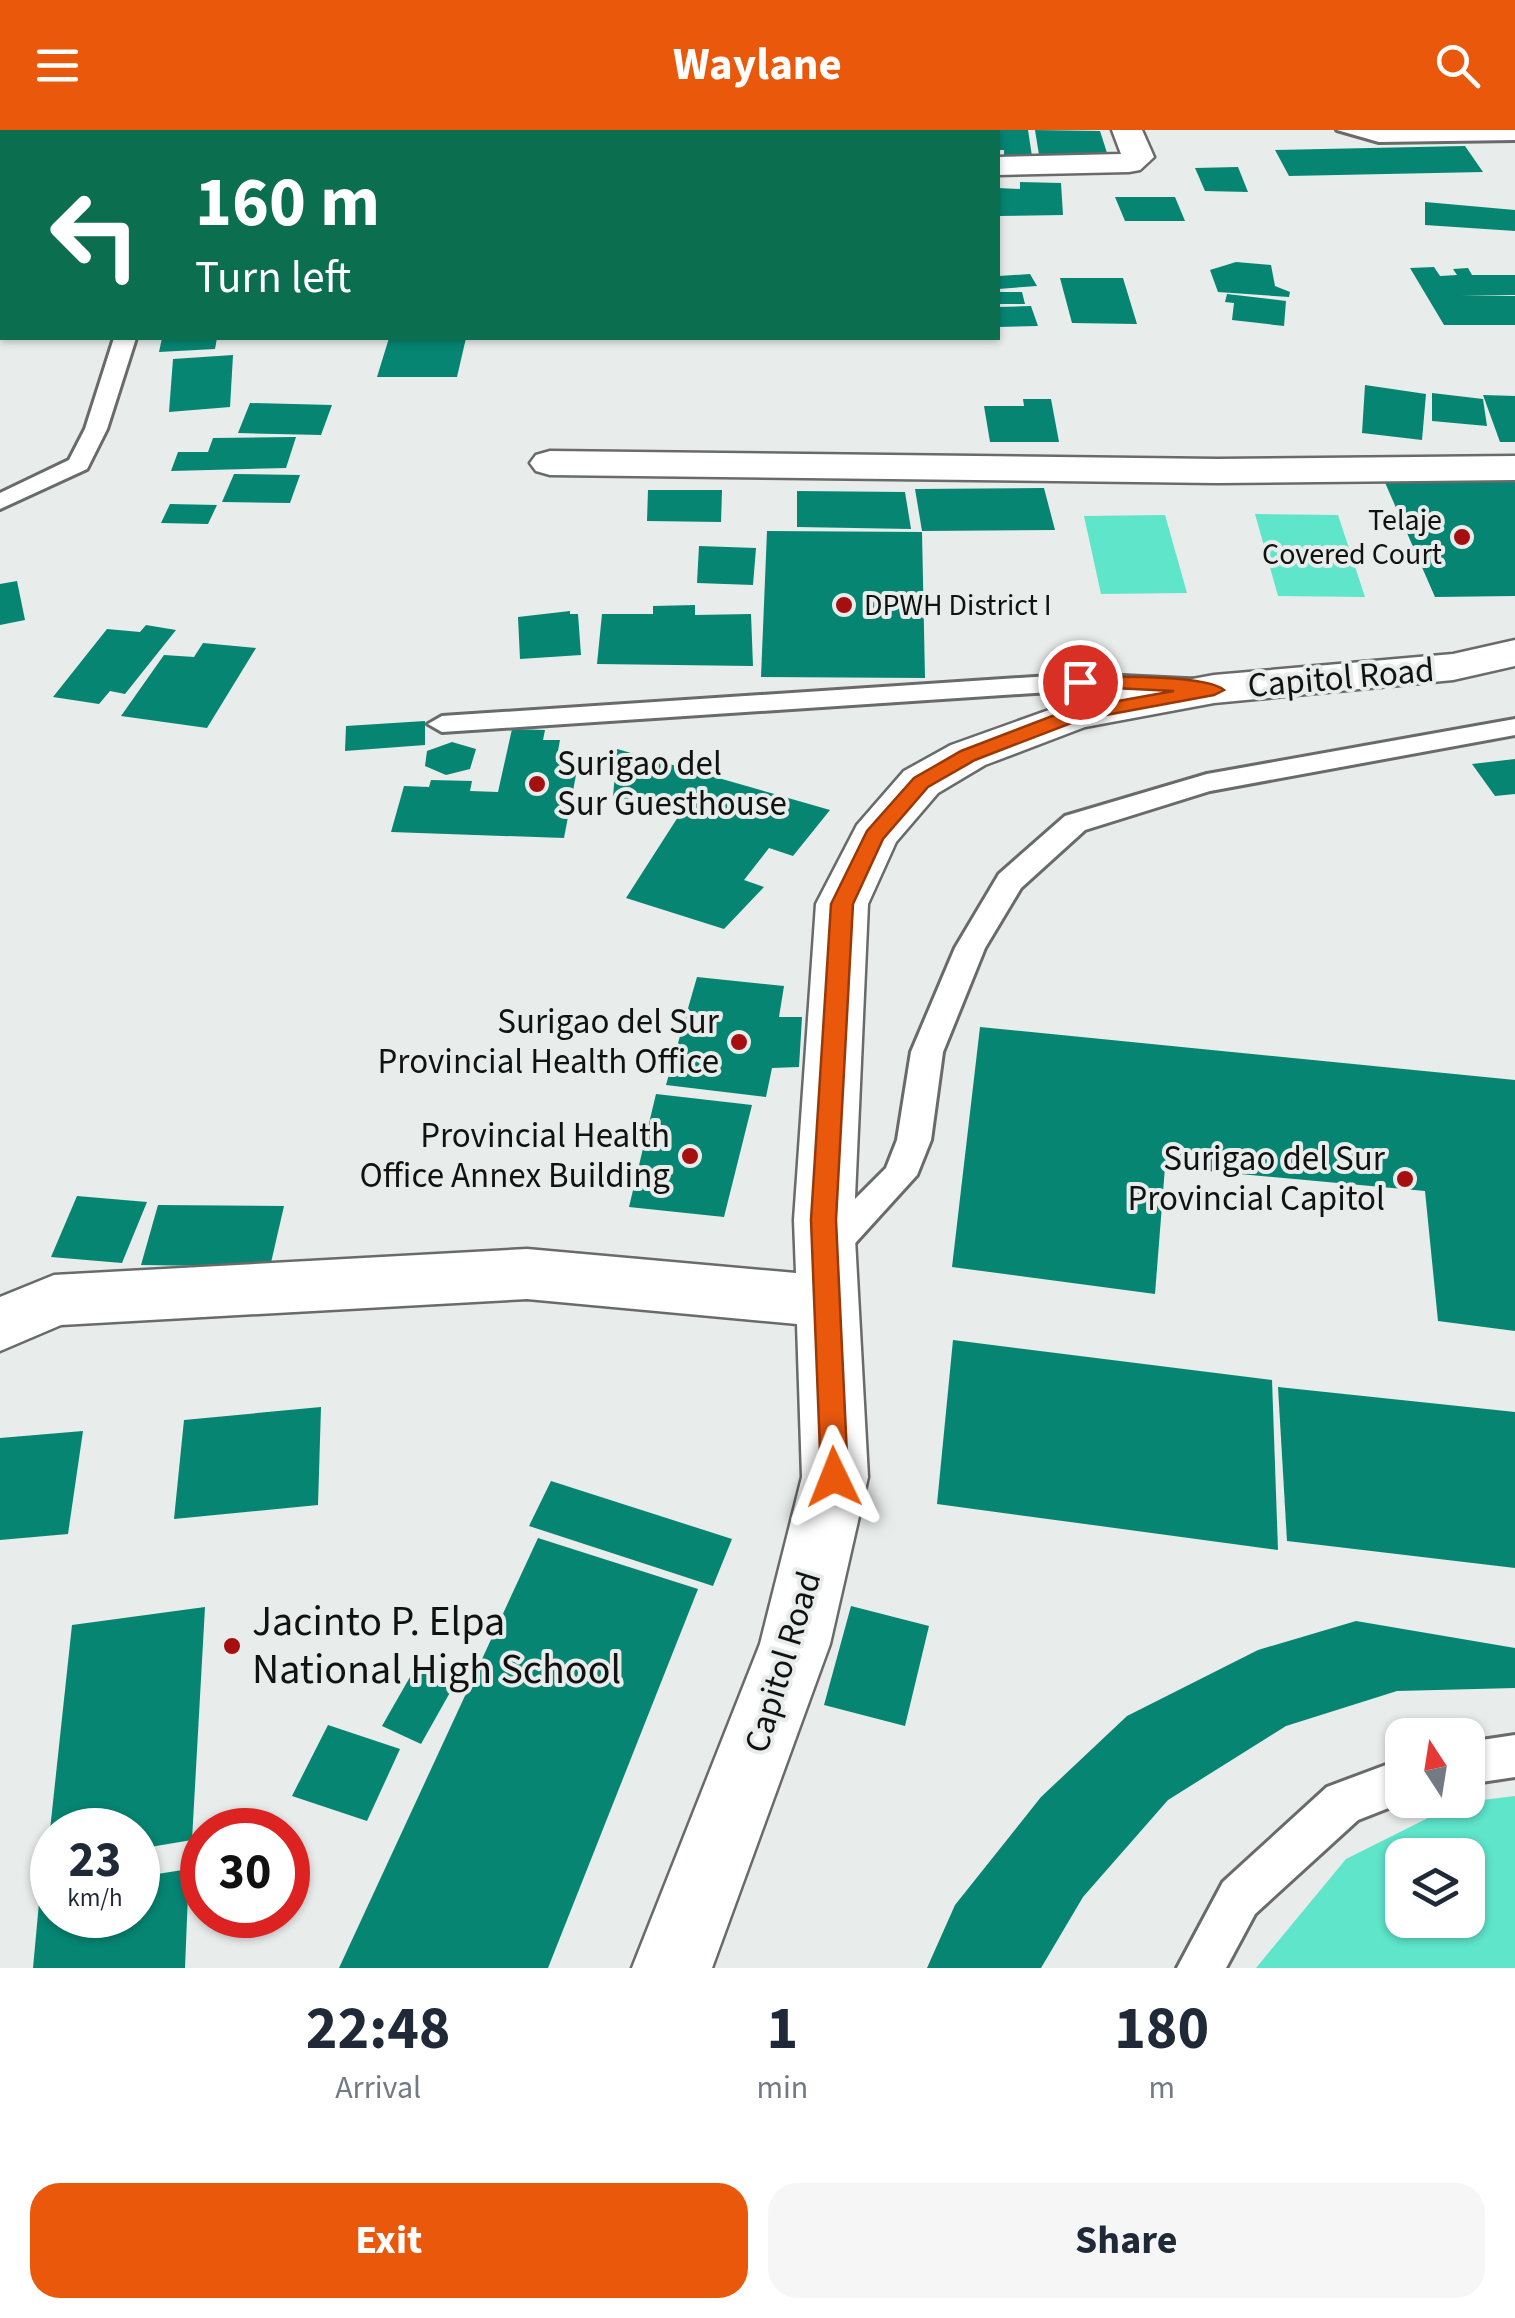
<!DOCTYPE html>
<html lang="en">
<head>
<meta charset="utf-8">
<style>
	:root { --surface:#fff; --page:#f6f6f7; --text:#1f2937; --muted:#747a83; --accent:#ea580c }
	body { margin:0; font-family:"Source Sans 3",sans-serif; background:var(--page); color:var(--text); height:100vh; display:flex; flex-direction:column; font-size:38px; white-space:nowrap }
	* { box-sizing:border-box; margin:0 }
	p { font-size:32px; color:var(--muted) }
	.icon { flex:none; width:55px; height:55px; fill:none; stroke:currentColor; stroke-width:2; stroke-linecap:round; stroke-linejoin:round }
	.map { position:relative; height:1838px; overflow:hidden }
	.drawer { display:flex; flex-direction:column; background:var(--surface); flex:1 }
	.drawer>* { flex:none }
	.banner { position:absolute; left:0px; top:0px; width:1000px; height:210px; box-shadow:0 2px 8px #0004; background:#0b6e4f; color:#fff; overflow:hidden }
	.needle { width:65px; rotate:348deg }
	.controls { position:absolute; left:1385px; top:1588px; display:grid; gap:20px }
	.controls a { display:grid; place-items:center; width:100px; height:100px; border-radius:20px; background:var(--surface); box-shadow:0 2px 8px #0004; font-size:50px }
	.speed { position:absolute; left:30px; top:1678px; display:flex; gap:20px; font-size:50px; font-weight:700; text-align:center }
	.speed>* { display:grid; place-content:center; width:130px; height:130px; border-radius:50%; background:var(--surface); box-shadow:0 2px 8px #0004; line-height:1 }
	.speed small { font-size:25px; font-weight:400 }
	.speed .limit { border:15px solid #d22; background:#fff; color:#111 }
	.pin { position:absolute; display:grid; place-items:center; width:85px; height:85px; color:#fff; margin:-42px; border:5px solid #fff; border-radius:50%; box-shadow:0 2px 10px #0007 }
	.me { position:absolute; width:110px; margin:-55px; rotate:358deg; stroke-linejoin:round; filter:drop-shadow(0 0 8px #0008) }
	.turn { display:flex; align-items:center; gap:35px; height:210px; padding:0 30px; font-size:45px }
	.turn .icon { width:130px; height:130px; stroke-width:2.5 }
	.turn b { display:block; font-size:70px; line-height:85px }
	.eta { display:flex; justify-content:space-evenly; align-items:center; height:170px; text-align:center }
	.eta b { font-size:60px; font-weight:700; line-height:70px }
	.primary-button { display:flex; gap:20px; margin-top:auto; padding:20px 30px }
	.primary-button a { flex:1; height:115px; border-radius:30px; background:var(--accent); color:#fff; font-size:40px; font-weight:700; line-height:115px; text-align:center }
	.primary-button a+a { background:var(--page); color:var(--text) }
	header { display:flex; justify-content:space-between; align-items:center; height:130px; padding:0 30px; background:var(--accent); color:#fff; font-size:45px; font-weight:700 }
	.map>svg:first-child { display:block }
</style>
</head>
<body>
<header><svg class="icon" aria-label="menu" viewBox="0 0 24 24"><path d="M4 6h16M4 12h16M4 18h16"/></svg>Waylane<svg class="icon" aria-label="search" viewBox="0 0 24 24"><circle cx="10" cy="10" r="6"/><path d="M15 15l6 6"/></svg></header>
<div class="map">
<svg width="1515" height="1838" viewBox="0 0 1515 1838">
	<rect width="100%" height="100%" fill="#e8eceb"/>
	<g fill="#5ee5ca" fill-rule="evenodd">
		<polygon points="1255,384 1338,385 1365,467 1278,466"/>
		<polygon points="1165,385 1187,463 1101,464 1084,386"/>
		<path d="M1515,1666v172h-259l90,-109 112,-56zM1402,1725h66v65h-66z"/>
	</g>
	<g fill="#068573">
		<polygon points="998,0 1028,0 1032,26 1004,26 1004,20 998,20"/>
		<polygon points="1035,0 1100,1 1108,26 1039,25"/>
		<polygon points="1465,16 1483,42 1289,46 1275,20"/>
		<polygon points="1238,37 1248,62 1205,61 1195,38"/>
		<polygon points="1020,52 1061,53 1063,85 998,86 998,58 1020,59"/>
		<polygon points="1115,67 1175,67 1185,91 1125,91"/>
		<polygon points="1425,72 1515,80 1515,101 1425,95"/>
		<polygon points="1236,132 1271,135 1275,156 1290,162 1289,167 1218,162 1210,140"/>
		<polygon points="1434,137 1440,146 1457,145 1453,139 1468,138 1472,145 1515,145 1515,165 1461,165 1515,166 1515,195 1444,195 1410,138"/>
		<polygon points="1030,144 1037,156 998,159 998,146"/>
		<polygon points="1060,148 1123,148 1137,194 1072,193"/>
		<polygon points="998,162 1022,162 1025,174 998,174"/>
		<polygon points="1227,164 1286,171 1284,196 1232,190 1234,173 1225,172"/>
		<polygon points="1031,176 1038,196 998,197 998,177"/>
		<polygon points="162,208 217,208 215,219 159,222"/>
		<polygon points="389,208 466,208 457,247 377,247"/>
		<polygon points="233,225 230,277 169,282 173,229"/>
		<polygon points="1365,255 1426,264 1422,310 1362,303"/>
		<polygon points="1432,263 1483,269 1487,296 1432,291"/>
		<polygon points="1483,265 1515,266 1515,312 1500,312"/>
		<polygon points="1023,269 1051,269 1059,312 990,312 984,276 1024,276"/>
		<polygon points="250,273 332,275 321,305 238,303"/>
		<polygon points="296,307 286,338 171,341 178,322 208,322 213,308"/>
		<polygon points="234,344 300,345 290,373 222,372"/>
		<polygon points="1383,348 1515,348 1515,466 1435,467"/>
		<polygon points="1044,358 1055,400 922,401 915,359"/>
		<polygon points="648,360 722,360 721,392 647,391"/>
		<polygon points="797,361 905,362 911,399 797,397"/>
		<polygon points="170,374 217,375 208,394 161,393"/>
		<polygon points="767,401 922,402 925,548 761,547"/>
		<polygon points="699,416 756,418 753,455 697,453"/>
		<polygon points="17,451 25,490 0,495 0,454"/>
		<polygon points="695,475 695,485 751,484 753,536 597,534 602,484 653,484 653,476"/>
		<polygon points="570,481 570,484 578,484 581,525 520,529 518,487"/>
		<polygon points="146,495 176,500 125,564 110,561 99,574 53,567 107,499 140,502"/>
		<polygon points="203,513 256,518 207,598 121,586 164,525 194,527"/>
		<polygon points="425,591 425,615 345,621 346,596"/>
		<polygon points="512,599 545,600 543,610 560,610 556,632 565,632 563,645 576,645 564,708 391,702 404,656 429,657 431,650 472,651 470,661 498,662"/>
		<polygon points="452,612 476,619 470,639 446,645 425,636 427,621"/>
		<polygon points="617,619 830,680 793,726 769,718 744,750 764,757 724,799 626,768 678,687 613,667"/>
		<polygon points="1515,629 1515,664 1495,666 1472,634"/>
		<polygon points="697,847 784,856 779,887 802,887 799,937 772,938 766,967 666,955"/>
		<polygon points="980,897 1515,950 1515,1201 1438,1191 1425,1061 1165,1037 1155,1164 952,1137"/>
		<polygon points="656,964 752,975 724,1087 629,1077"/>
		<polygon points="77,1066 147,1072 122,1133 51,1127"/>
		<polygon points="158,1075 284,1076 270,1137 141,1135"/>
		<polygon points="953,1210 1272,1250 1278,1420 937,1374"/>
		<polygon points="1278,1257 1515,1282 1515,1438 1287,1411"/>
		<polygon points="321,1277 318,1375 174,1389 184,1290"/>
		<polygon points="83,1301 68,1404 0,1410 0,1308"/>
		<polygon points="551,1351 732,1409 713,1456 529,1396"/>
		<polygon points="538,1408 698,1459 548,1838 339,1838"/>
		<polygon points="851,1476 929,1496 905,1596 824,1575"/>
		<polygon points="205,1477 192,1710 138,1719 138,1700 50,1700 72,1495"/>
		<polygon points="1356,1491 1515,1518 1515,1558 1397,1561 1286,1596 1168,1670 1083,1767 1041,1838 927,1838 955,1775 1041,1667 1127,1586 1258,1520"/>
		<polygon points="418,1533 457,1550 421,1614 382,1596"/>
		<polygon points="328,1595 400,1619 367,1691 292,1666"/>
		<polygon points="189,1739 185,1838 33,1838 40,1762 52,1760 52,1785 138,1785 138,1747"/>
	</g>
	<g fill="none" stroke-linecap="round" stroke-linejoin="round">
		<g stroke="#686b6a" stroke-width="6">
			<g id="service">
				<polygon points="1337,0 1515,0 1515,10 1379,12"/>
				<polygon points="114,208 136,208 107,299 87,339 0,379 0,363 69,330 85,299"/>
				<polygon points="1080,544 1206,550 1219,558 1206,566 1080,560 442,602 428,594 442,586"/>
				<polygon points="1515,589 1515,605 1210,661 1085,700 1021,758 985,818 943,922 931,1010 917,1045 838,1132 825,1136 812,1132 807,1122 812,1112 886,1038 897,1010 911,922 955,818 999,744 1065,686 1207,644"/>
				<polygon points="1515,1605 1515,1647 1468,1654 1468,1612"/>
				<polygon points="1402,1629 1402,1670 1409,1670 1358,1690 1255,1784 1226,1838 1177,1838 1223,1752 1327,1657"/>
			</g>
		</g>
		<g stroke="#686b6a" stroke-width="5">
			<g id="minor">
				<rect x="645" y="0" width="30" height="2"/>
				<polygon points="1112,0 1142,0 1154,27 1140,40 1129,42 998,45 998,27 1121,24"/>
				<rect x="0" y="30" width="2" height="18"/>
				<polygon points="550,321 1217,329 1515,326 1515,350 1217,353 550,345 536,341 530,333 536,325"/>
				<polygon points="1515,510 1515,536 1453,550 1214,573 1085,597 985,635 938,663 896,712 868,774 854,1090 868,1347 830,1514 712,1838 632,1838 760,1514 802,1347 797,1194 527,1169 61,1195 0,1221 0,1167 54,1145 527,1119 796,1143 794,1090 816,774 857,695 904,641 951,615 1074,571 1214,545 1453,524"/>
			</g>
		</g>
		<use href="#service" fill="#fff" fill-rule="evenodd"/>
		<use href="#minor" fill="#fff" fill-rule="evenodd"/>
	</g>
	<path fill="#ea580c" stroke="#983908" stroke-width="2.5" d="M1080,547c29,0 124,-3 144,13l-10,5 -135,25 -104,40 -47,27 -45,52 -30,65 -17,316 12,257 -4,9 -10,3 -9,-3 -4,-9 -10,-257 20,-316 36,-73 47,-53 47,-27 107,-41 106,-19 -101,-5v-7z"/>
	<g fill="#a50f10" stroke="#e8eceb" stroke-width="4">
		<circle cx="1462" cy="407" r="10"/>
		<circle cx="844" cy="475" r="10"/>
		<circle cx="537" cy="654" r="10"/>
		<circle cx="739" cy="912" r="10"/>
		<circle cx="690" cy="1026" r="10"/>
		<circle cx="1405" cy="1049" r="10"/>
		<circle cx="232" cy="1516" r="10"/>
	</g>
	<g text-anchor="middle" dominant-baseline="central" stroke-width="8" stroke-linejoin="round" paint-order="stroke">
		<g font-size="30" fill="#111212" stroke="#e8eceb" text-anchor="end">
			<text x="1442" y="390">Telaje<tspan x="1442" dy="34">Covered Court</tspan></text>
			<text x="864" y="475" text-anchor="start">DPWH District I</text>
		</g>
		<g font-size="35" fill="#111212" stroke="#e8eceb">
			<text transform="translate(1341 548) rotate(-5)">Capitol Road</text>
			<text transform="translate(783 1532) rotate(-73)">Capitol Road</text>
		</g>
		<g font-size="35" fill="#111212" stroke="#e8eceb" text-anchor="end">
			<text x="557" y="634" text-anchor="start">Surigao del<tspan x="557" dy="40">Sur Guesthouse</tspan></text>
			<text x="719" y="892">Surigao del Sur<tspan x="719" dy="40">Provincial Health Office</tspan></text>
			<text x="670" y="1006">Provincial Health<tspan x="670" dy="40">Office Annex Building</tspan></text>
			<text x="1385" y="1029">Surigao del Sur<tspan x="1385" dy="40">Provincial Capitol</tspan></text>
		</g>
		<g font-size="42" fill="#111212" stroke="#e8eceb" text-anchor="start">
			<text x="252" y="1492">Jacinto P. Elpa<tspan x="252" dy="48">National High School</tspan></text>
		</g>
	</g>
</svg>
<div class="controls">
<a><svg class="needle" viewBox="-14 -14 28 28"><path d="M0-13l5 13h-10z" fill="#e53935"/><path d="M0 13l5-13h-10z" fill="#747a83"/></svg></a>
<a><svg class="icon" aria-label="layers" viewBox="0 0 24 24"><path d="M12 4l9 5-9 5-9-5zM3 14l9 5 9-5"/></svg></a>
</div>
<div class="speed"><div>23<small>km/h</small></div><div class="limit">30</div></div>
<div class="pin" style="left:1080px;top:552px;background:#d93025"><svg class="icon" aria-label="arrive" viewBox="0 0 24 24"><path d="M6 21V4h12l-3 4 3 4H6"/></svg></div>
<svg class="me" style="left:834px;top:1347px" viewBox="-20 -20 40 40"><path d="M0-17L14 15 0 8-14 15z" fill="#ea580c" stroke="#fff" stroke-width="4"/></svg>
<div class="banner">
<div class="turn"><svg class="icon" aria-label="left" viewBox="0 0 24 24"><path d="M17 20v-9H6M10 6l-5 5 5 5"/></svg><div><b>160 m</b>Turn left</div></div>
</div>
</div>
<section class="drawer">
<div class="eta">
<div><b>22:48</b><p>Arrival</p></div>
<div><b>1</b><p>min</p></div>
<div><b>180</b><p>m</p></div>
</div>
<div class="primary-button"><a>Exit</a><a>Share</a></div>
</section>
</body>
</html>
